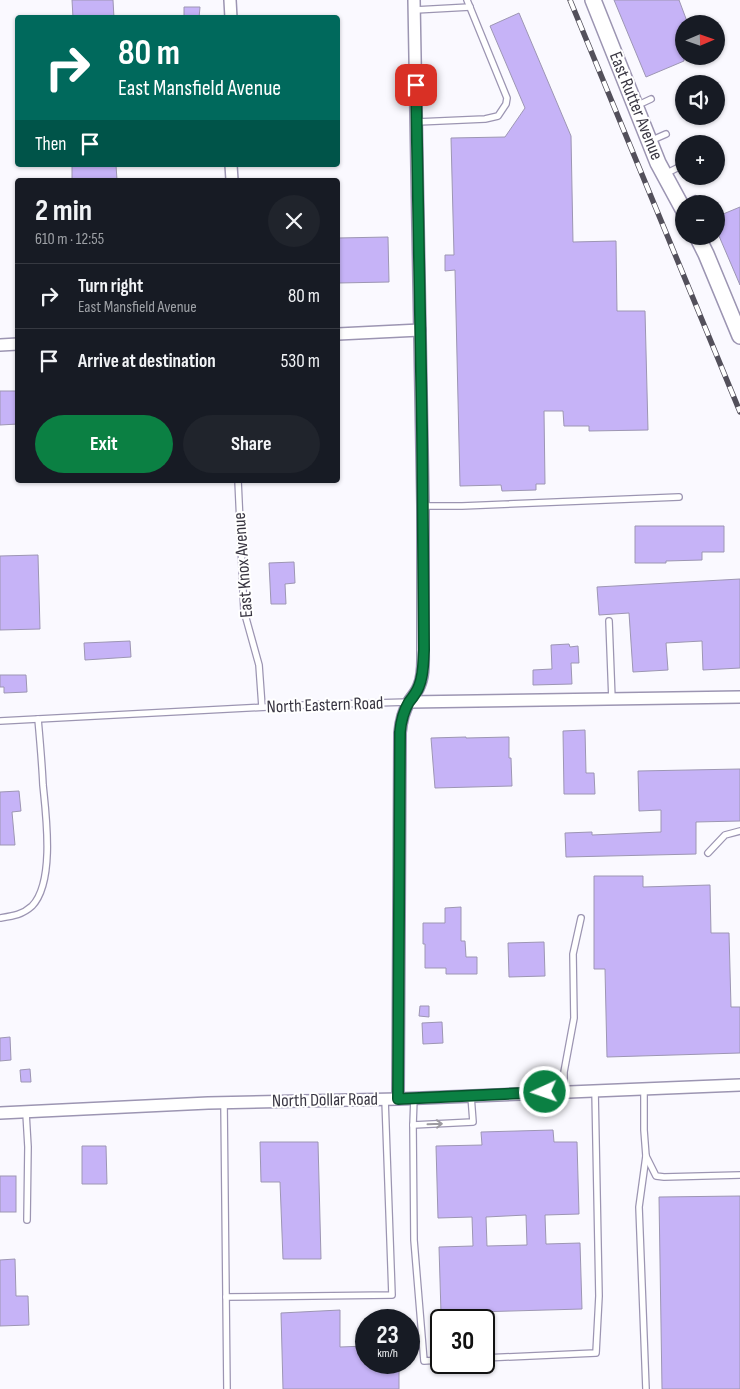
<!DOCTYPE html>
<html lang="en">
<head>
<meta charset="utf-8">
<style>
	:root { --surface:#171b24; --page:#20242c; --text:#f1f3f6; --muted:#9ea1a6; --line:#363941; --accent:#0b8043 }
	body { margin:0; font-family:"Sofia Sans Condensed",sans-serif; background:var(--page); color:var(--text); height:100vh; display:flex; flex-direction:column; font-size:19px; white-space:nowrap }
	* { box-sizing:border-box; margin:0 }
	p { font-size:16px; color:var(--muted) }
	.icon { flex:none; width:28px; height:28px; fill:none; stroke:currentColor; stroke-width:2; stroke-linecap:round; stroke-linejoin:round }
	.map { position:relative; flex:1; overflow:hidden }
	.sheet { position:absolute; left:15px; top:178px; width:325px; height:305px; display:flex; flex-direction:column; background:var(--surface); border-radius:5px; box-shadow:0 1px 4px #0004 }
	.sheet>* { flex:none }
	.banner { position:absolute; left:15px; top:15px; width:325px; height:152px; border-radius:5px; box-shadow:0 1px 4px #0004; background:#00695c; color:#fff; overflow:hidden }
	.needle { width:32px; rotate:88deg }
	.controls { position:absolute; left:675px; top:15px; display:grid; gap:10px }
	.controls a { display:grid; place-items:center; width:50px; height:50px; border-radius:50%; background:var(--surface); box-shadow:0 1px 4px #0004; font-size:25px }
	.speed { position:absolute; left:355px; top:1309px; display:flex; gap:10px; font-size:25px; font-weight:700; text-align:center }
	.speed>* { display:grid; place-content:center; width:65px; height:65px; border-radius:50%; background:var(--surface); box-shadow:0 1px 4px #0004; line-height:1 }
	.speed small { font-size:12px; font-weight:400 }
	.speed .limit { border:2px solid #111; border-radius:8px; background:#fff; color:#111 }
	.pin { position:absolute; display:grid; place-items:center; width:42px; height:42px; color:#fff; margin:-21px; border-radius:10px; box-shadow:0 2px 8px #0006 }
	.me { position:absolute; width:55px; margin:-28px; rotate:267deg; stroke-linejoin:round; filter:drop-shadow(0 0 4px #0008) }
	.turn { display:flex; align-items:center; gap:18px; height:105px; padding:0 20px; font-size:22px }
	.turn .icon { width:65px; height:65px; stroke-width:2.5 }
	.turn b { display:block; font-size:35px; line-height:42px }
	.then { display:flex; align-items:center; height:48px; padding:0 20px; background:#0003; gap:10px; font-size:19px }
	.round { display:grid; place-items:center; flex:none; width:52px; height:52px; border-radius:26px; background:var(--page) }
	.summary { display:flex; align-items:center; justify-content:space-between; height:85px; padding:0 20px }
	h1 { font-size:30px; font-weight:700; line-height:38px }
	.action { display:flex; gap:10px; margin-top:auto; padding:10px 20px }
	.action a { flex:1; height:58px; border-radius:30px; background:var(--accent); color:#fff; font-size:20px; font-weight:700; line-height:58px; text-align:center }
	.action a+a { background:var(--page); color:var(--text) }
	ul { padding:0; list-style:none }
	li { display:flex; align-items:center; gap:15px; height:65px; padding:0 20px; border-top:1px solid var(--line) }
	li div { flex:1 }
	li b { display:block; font-size:19px }
	li em { font-style:normal }
	.map>svg:first-child { display:block }
</style>
</head>
<body>
<div class="map">
<svg width="740" height="1389" viewBox="0 0 740 1389">
	<rect width="100%" height="100%" fill="#faf9ff"/>
	<g fill="#c6b3f7" stroke="#9d96b3" fill-rule="evenodd">
		<polygon points="72,0 113,0 114,18 73,18"/>
		<polygon points="614,0 679,0 688,24 684,24 684,61 646,77"/>
		<polygon points="184,7 200,7 199,18 184,18"/>
		<polygon points="519,13 571,136 573,242 616,241 617,311 645,311 648,430 589,431 589,426 564,426 563,411 544,411 545,484 536,484 536,490 502,491 501,485 460,486 455,270 445,271 445,255 454,255 451,138 505,137 525,108 490,26"/>
		<polygon points="72,165 116,165 117,180 72,180"/>
		<polygon points="740,207 740,285 716,229 716,217"/>
		<polygon points="388,237 389,282 338,283 338,238"/>
		<polygon points="0,391 18,391 18,424 0,425"/>
		<polygon points="635,526 724,526 724,552 702,552 702,560 666,561 666,563 635,563"/>
		<polygon points="38,555 40,629 0,630 0,556"/>
		<polygon points="294,562 295,583 285,584 286,604 271,604 269,563"/>
		<polygon points="740,579 740,668 703,670 702,641 666,643 668,670 633,672 629,613 599,615 597,587"/>
		<polygon points="130,641 131,657 85,660 84,643"/>
		<polygon points="569,644 570,647 578,646 579,663 571,663 572,684 533,685 533,670 552,669 551,645"/>
		<polygon points="0,675 26,675 27,692 4,693 4,687 0,687"/>
		<polygon points="585,730 586,773 594,773 595,794 564,794 563,731"/>
		<polygon points="466,737 466,738 509,737 509,758 511,758 512,786 435,788 431,738"/>
		<polygon points="740,769 740,821 696,822 696,854 566,857 565,833 592,832 592,835 661,832 661,810 639,811 638,771"/>
		<polygon points="19,791 21,811 12,812 15,845 0,845 0,792"/>
		<polygon points="594,876 643,876 643,887 710,885 711,933 729,933 731,1007 740,1007 740,1053 607,1057 605,969 594,969"/>
		<polygon points="461,907 461,941 465,941 466,957 477,957 477,974 446,974 446,968 425,968 425,944 423,944 423,923 445,923 445,908"/>
		<polygon points="544,942 545,976 509,977 508,943"/>
		<polygon points="420,1006 429,1006 429,1017 419,1016"/>
		<polygon points="442,1022 443,1043 423,1044 422,1023"/>
		<polygon points="10,1037 11,1060 0,1061 0,1038"/>
		<polygon points="30,1069 31,1082 21,1082 20,1070"/>
		<path d="M553,1130l1,12h23l2,72 -34,1 1,29 34,-1 2,66 -141,4 -2,-66 34,-1 -1,-29 -34,1 -2,-72 46,-1 -1,-13zM526,1215l1,30 -40,1 -1,-29z"/>
		<polygon points="260,1142 318,1142 321,1259 283,1259 280,1182 261,1182"/>
		<polygon points="82,1146 106,1146 107,1184 82,1184"/>
		<rect x="0" y="1176" width="16" height="36"/>
		<polygon points="740,1196 740,1389 662,1389 659,1197"/>
		<polygon points="15,1259 16,1296 28,1296 29,1325 0,1326 0,1260"/>
		<polygon points="340,1310 340,1347 366,1346 366,1362 399,1362 399,1389 283,1389 281,1313"/>
	</g>
	<g fill="none" stroke-linecap="round" stroke-linejoin="round">
		<g stroke="#9c95b2" stroke-width="8">
			<g id="service">
				<polyline points="415,10 470,7"/>
				<polyline points="636,106 651,99"/>
				<polyline points="417,122 485,119 498,116 506,104 507,98 467,0"/>
				<polyline points="650,141 666,134"/>
				<polyline points="665,174 681,166"/>
				<polyline points="687,204 695,199"/>
				<polyline points="238,480 244,611 259,665 262,707"/>
				<polyline points="423,506 462,506 679,497"/>
				<polyline points="609,621 612,700"/>
				<polyline points="0,721 304,705 409,702"/>
				<polyline points="708,853 725,835 740,831"/>
				<path d="M0,918c13,-2 22,-3 32,-12 23,-24 14,-91 11,-121 -1,-22 -3,-44 -5,-66"/>
				<polyline points="644,1088 644,1130 646,1156 656,1176 664,1177 740,1175"/>
				<polyline points="564,1092 564,1072 574,1018 573,954 581,918"/>
				<polyline points="414,1098 413,1125 473,1122 471,1096"/>
				<polyline points="224,1103 227,1389"/>
				<polyline points="26,1113 28,1147 27,1220"/>
				<polyline points="413,1125 414,1240 424,1361 441,1360"/>
				<polyline points="646,1156 639,1207 646,1389"/>
				<polyline points="226,1297 392,1295 385,1099"/>
				<polyline points="484,1358 596,1353 599,1296 595,1090"/>
			</g>
		</g>
		<g stroke="#9c95b2" stroke-width="14">
			<g id="minor">
				<polyline points="230,0 231,18"/>
				<polyline points="231,165 232,180"/>
				<polyline points="338,334 420,330"/>
				<polyline points="0,345 18,344"/>
				<polyline points="409,702 740,697"/>
				<path d="M398,1099l2,-366c1,-12 3,-21 9,-31 3,-5 8,-10 10,-16 5,-11 4,-24 4,-36v-144l-9,-506"/>
				<polyline points="0,1113 208,1103 398,1099 740,1085"/>
			</g>
		</g>
		<g stroke="#9c95b2" stroke-width="18">
			<g id="tertiary">
				<polyline points="593,0 658,163 684,211"/>
				<polyline points="697,236 706,254 740,336"/>
			</g>
		</g>
		<use href="#service" stroke="#fff" stroke-width="5.5"/>
		<use href="#minor" stroke="#fff" stroke-width="11"/>
		<use href="#tertiary" stroke="#fff" stroke-width="15"/>
		<g stroke="#53505b" stroke-width="5.5">
			<polyline id="rail" points="570,0 740,412"/>
		</g>
		<use href="#rail" stroke="#fff" stroke-width="4" stroke-dasharray="11" stroke-linecap="butt"/>
	</g>
	<defs><path id="oneway-shaft" d="M-6 0H5M1.5-3L5.5 0L1.5 3" fill="none" stroke-width="1.6" stroke-linecap="round" stroke-linejoin="round" transform="scale(1.25)"/></defs>
	<use stroke="#9c9aa0" href="#oneway-shaft" transform="translate(435 1124) rotate(-2)"/>
	<g fill="none" stroke-linecap="round" stroke-linejoin="round">
		<g stroke="#07532c" stroke-width="12">
			<path id="route" d="M416,85l6,343 2,222c-1,12 0,24 -5,36 -2,6 -6,11 -10,16 -6,10 -8,19 -9,30l-2,367 147,-7"/>
		</g>
		<use href="#route" stroke="#0b8043" stroke-width="9"/>
	</g>
	<g text-anchor="middle" dominant-baseline="central" stroke-width="4" stroke-linejoin="round" paint-order="stroke">
		<g font-size="18" fill="#393642" stroke="#fff">
			<text transform="translate(636 106) rotate(68)">East Rutter Avenue</text>
			<text transform="translate(243 565) rotate(-94)">East Knox Avenue</text>
			<text transform="translate(325 705) rotate(-2)">North Eastern Road</text>
			<text transform="translate(325 1100) rotate(-1)">North Dollar Road</text>
		</g>
	</g>
</svg>
<div class="controls">
<a><svg class="needle" viewBox="-14 -14 28 28"><path d="M0-13l5 13h-10z" fill="#e53935"/><path d="M0 13l5-13h-10z" fill="#9ea1a6"/></svg></a>
<a><svg class="icon" aria-label="sound" viewBox="0 0 24 24"><path d="M4 9h4l5-4v14l-5-4H4zM17 9q2 3 0 6"/></svg></a>
<a>+</a>
<a>−</a>
</div>
<div class="speed"><div>23<small>km/h</small></div><div class="limit">30</div></div>
<div class="pin" style="left:416px;top:85px;background:#d93025"><svg class="icon" aria-label="arrive" viewBox="0 0 24 24"><path d="M6 21V4h12l-3 4 3 4H6"/></svg></div>
<svg class="me" style="left:545px;top:1092px" viewBox="-20 -20 40 40"><circle r="17" fill="#0b8043" stroke="#fff" stroke-width="3"/><path d="M0-11L8 9 0 5-8 9z" fill="#fff"/></svg>
<div class="banner">
<div class="turn"><svg class="icon" aria-label="right" viewBox="0 0 24 24"><path d="M7 20v-9h11M14 6l5 5-5 5"/></svg><div><b>80 m</b>East Mansfield Avenue</div></div>
<div class="then">Then<svg class="icon" aria-label="arrive" viewBox="0 0 24 24"><path d="M6 21V4h12l-3 4 3 4H6"/></svg></div>
</div>
<section class="sheet">
<div class="summary"><div><h1>2 min</h1><p>610 m · 12:55</p></div><a class="round"><svg class="icon" aria-label="close" viewBox="0 0 24 24"><path d="M6 6l12 12M18 6L6 18"/></svg></a></div>
<ul>
<li><svg class="icon" aria-label="right" viewBox="0 0 24 24"><path d="M7 20v-9h11M14 6l5 5-5 5"/></svg><div><b>Turn right</b><p>East Mansfield Avenue</p></div><em>80 m</em></li>
<li><svg class="icon" aria-label="arrive" viewBox="0 0 24 24"><path d="M6 21V4h12l-3 4 3 4H6"/></svg><div><b>Arrive at destination</b></div><em>530 m</em></li>
</ul>
<div class="action"><a>Exit</a><a>Share</a></div>
</section>
</div>
</body>
</html>
